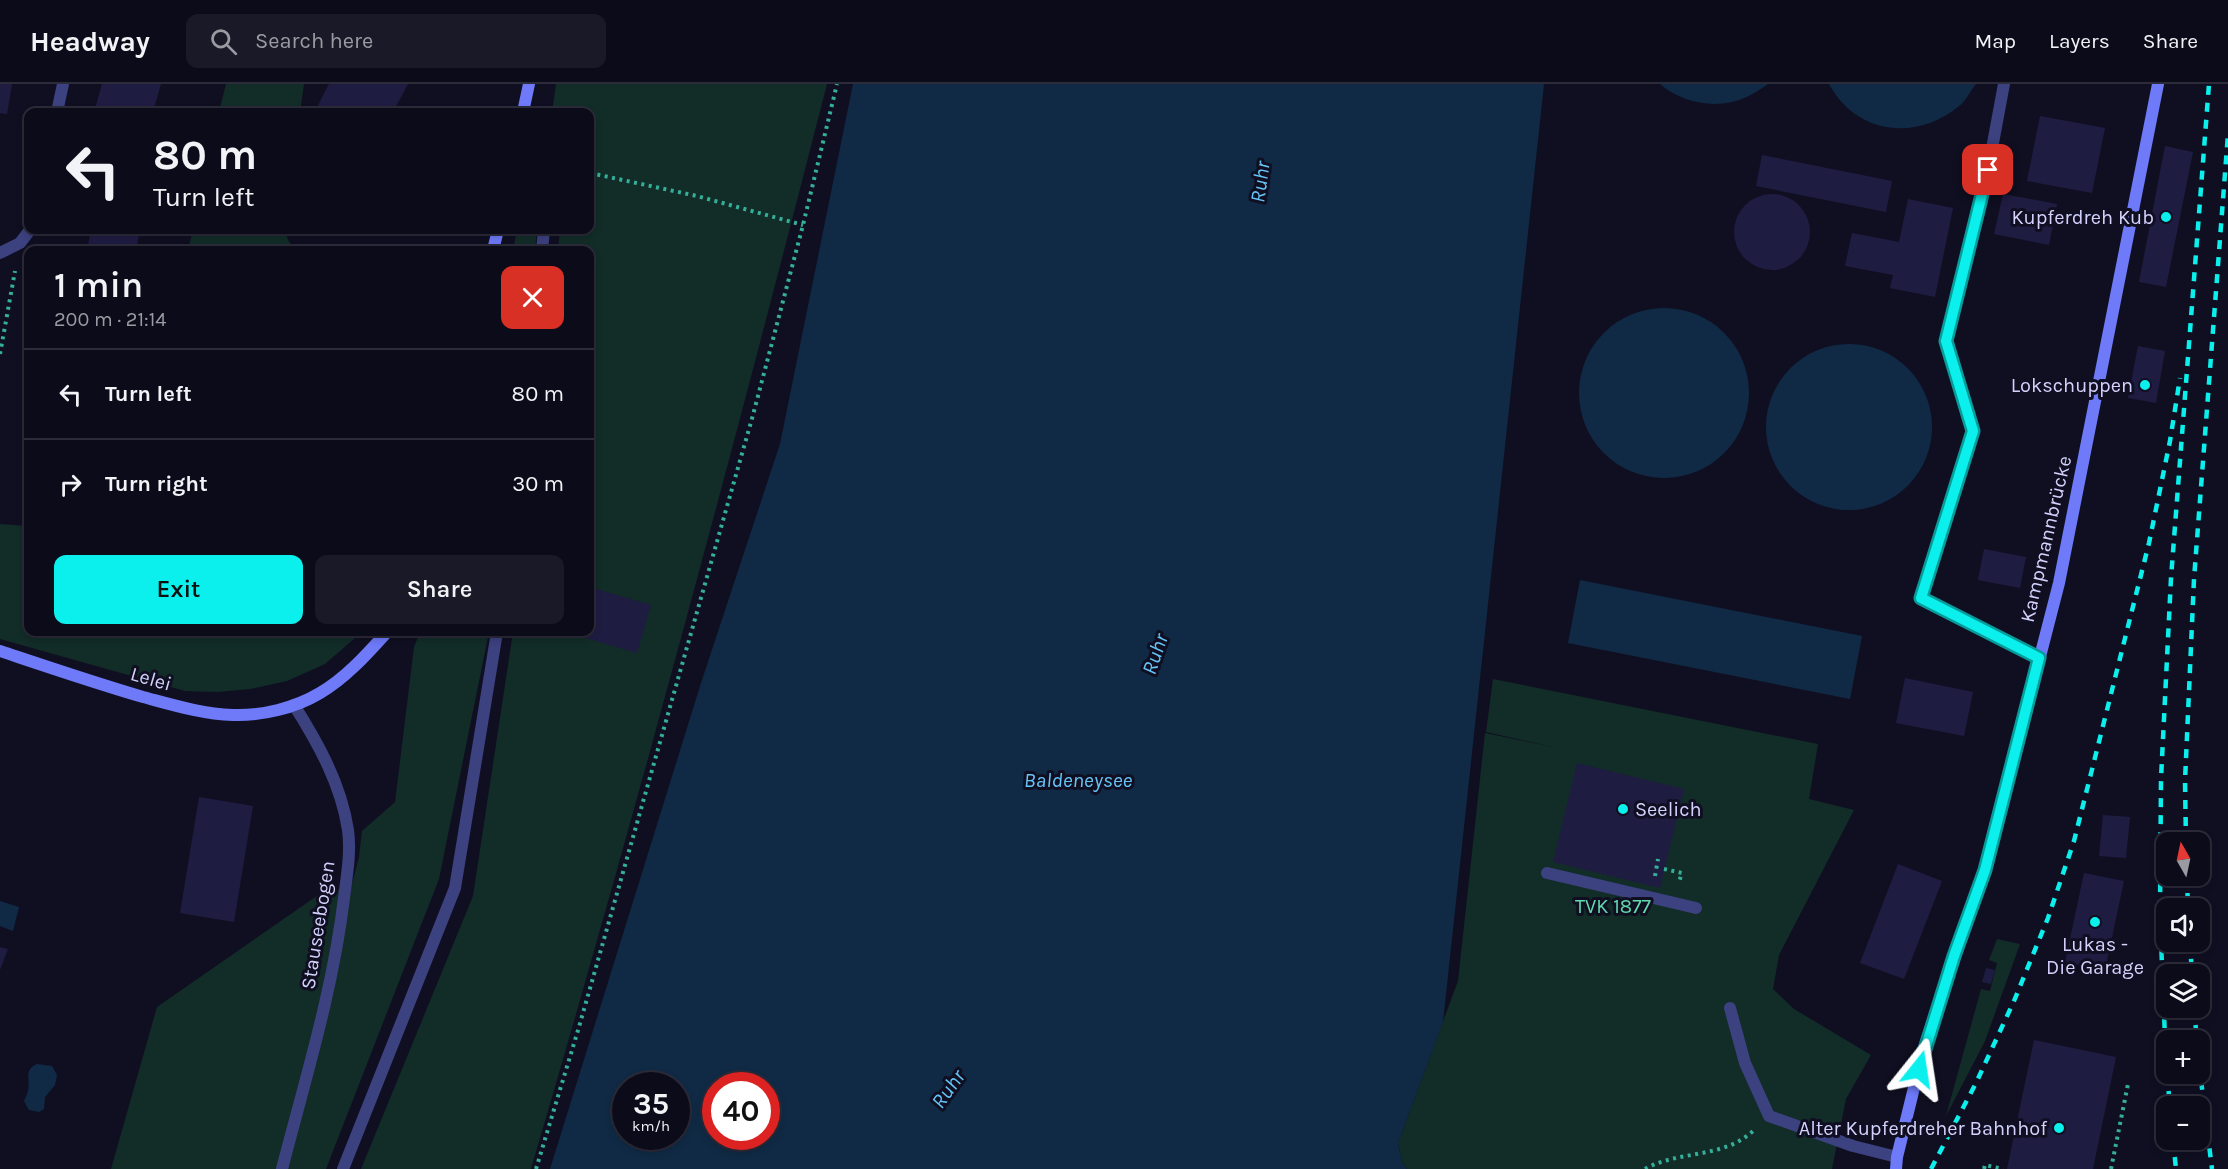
<!DOCTYPE html>
<html lang="en">
<head>
<meta charset="utf-8">
<style>
	:root { --surface:#0c0b1a; --page:#1a1927; --text:#f1f3f6; --muted:#9a9ba2; --line:#2c2b39; --accent:#0bf0ec }
	body { margin:0; font-family:Karla,sans-serif; background:var(--page); color:var(--text); height:100vh; display:flex; flex-direction:column; font-size:22px; white-space:nowrap }
	* { box-sizing:border-box; margin:0 }
	p { font-size:20px; color:var(--muted) }
	.icon { flex:none; width:33px; height:33px; fill:none; stroke:currentColor; stroke-width:2; stroke-linecap:round; stroke-linejoin:round }
	.map { position:relative; flex:1; overflow:hidden }
	.details { position:absolute; left:24px; top:162px; width:570px; height:390px; display:flex; flex-direction:column; background:var(--surface); border-radius:12px; box-shadow:0 3px 9px #0003,0 0 0 2px var(--line) }
	.details>* { flex:none }
	.top-card { position:absolute; left:24px; top:24px; width:570px; height:126px; border-radius:12px; box-shadow:0 3px 9px #0003,0 0 0 2px var(--line); background:#0c0b1a; color:var(--text); overflow:hidden }
	.needle { width:39px; rotate:351deg }
	.tools { position:absolute; left:2156px; top:748px; display:grid; gap:12px }
	.tools a { display:grid; place-items:center; width:54px; height:54px; border-radius:12px; background:var(--surface); box-shadow:0 3px 9px #0003,0 0 0 2px var(--line); font-size:30px }
	.speed { position:absolute; left:612px; top:988px; display:flex; gap:12px; font-size:30px; font-weight:700; text-align:center }
	.speed>* { display:grid; place-content:center; width:78px; height:78px; border-radius:50%; background:var(--surface); box-shadow:0 3px 9px #0003,0 0 0 2px var(--line); line-height:1 }
	.speed small { font-size:15px; font-weight:400 }
	.speed .limit { border:9px solid #d22; background:#fff; color:#111 }
	.pin { position:absolute; display:grid; place-items:center; width:51px; height:51px; color:#fff; margin:-26px; border-radius:12px; box-shadow:0 3px 9px #0006 }
	.me { position:absolute; width:66px; margin:-33px; rotate:15deg; stroke-linejoin:round; filter:drop-shadow(0 0 4px #0008) }
	.turn { display:flex; align-items:center; gap:21px; height:126px; padding:0 30px; font-size:27px }
	.turn .icon { width:78px; height:78px; stroke-width:2.5 }
	.turn b { display:block; font-size:42px; line-height:51px }
	.round { display:grid; place-items:center; flex:none; width:63px; height:63px; border-radius:12px; background:var(--page) }
	.overview { display:flex; align-items:center; justify-content:space-between; height:102px; padding:0 30px }
	h1 { font-size:36px; font-weight:600; line-height:45px }
	.action { display:flex; gap:12px; margin-top:auto; padding:12px 30px }
	.action a { flex:1; height:69px; border-radius:12px; background:var(--accent); color:#111; font-size:24px; font-weight:600; line-height:69px; text-align:center }
	.action a+a { background:var(--page); color:var(--text) }
	ul { padding:0; list-style:none }
	li { display:flex; align-items:center; gap:18px; height:90px; padding:0 30px; border-top:2px solid var(--line) }
	li div { flex:1 }
	li b { display:block; font-size:22px }
	li em { font-style:normal }
	header { display:flex; align-items:center; gap:36px; box-sizing:border-box; height:84px; padding:0 30px; background:var(--surface); border-bottom:2px solid var(--line) }
	header strong { font-size:28px }
	nav { display:flex; gap:33px; margin-inline-start:auto; font-size:21px }
	.search { width:420px; height:54px; background:var(--page); display:flex; align-items:center; gap:15px; box-sizing:border-box; padding:0 21px; border-radius:12px; color:var(--muted); font-size:22px }
	.map>svg:first-child { display:block }
</style>
</head>
<body>
<header>
<strong>Headway</strong>
<div class="search"><svg class="icon" aria-label="search" viewBox="0 0 24 24"><circle cx="10" cy="10" r="6"/><path d="M15 15l6 6"/></svg>Search here</div>
<nav><a>Map</a><a>Layers</a><a>Share</a></nav>
</header>
<div class="map">
<svg width="2228" height="1085" viewBox="0 0 2228 1085">
	<rect width="100%" height="100%" fill="#100f22"/>
	<g fill="#122c28">
		<polygon points="226,0 304,0 300,28 219,28"/>
		<path d="M556,0h271c-93,363 -190,725 -296,1085h-170l112,-273 40,-264h77v-382h-32l2,-20h30v-118h-38z"/>
		<polygon points="193,146 285,146 288,156 295,166 188,166"/>
		<polygon points="517,146 537,146 535,166 513,166"/>
		<polygon points="0,440 28,442 28,548 362,548 325,580 287,597 250,605 218,608 185,607 0,555"/>
		<polygon points="420,548 489,548 439,795 326,1085 111,1085 157,923 324,807 351,804 359,773 362,747 395,718 414,563"/>
		<polygon points="1493,595 1818,660 1809,715 1854,726 1779,871 1773,905 1794,925 1871,971 1846,1015 1832,1085 1407,1085 1402,1079 1398,1059 1458,897 1485,649 1562,665 1486,648"/>
		<polygon points="1997,855 2020,860 1985,957 1946,1032 1981,905 1990,907 1997,879 1989,876"/>
	</g>
	<g fill="#102a45" fill-rule="evenodd">
		<path d="M853,0h691l-101,938 -45,121 4,20 5,6h-857l151,-486 79,-239zM626,1002h50v51h-50zM716,1002h50v51h-50z"/>
		<path d="M1660,0h108c-7,5 -16,11 -24,14 -27,12 -62,5 -84,-14z"/>
		<path d="M1829,0h147c-6,7 -10,17 -17,22 -43,36 -103,28 -130,-22z"/>
		<circle cx="1664" cy="309" r="85"/>
		<circle cx="1849" cy="343" r="83"/>
		<polygon points="1580,496 1862,552 1850,615 1568,559"/>
		<polygon points="0,817 19,823 13,847 0,842"/>
		<path d="M37,980l15,2 5,9 -2,10 -10,12 -1,12 -5,3 -10,-2 -5,-9c1,-3 3,-6 4,-10 3,-11 -5,-21 9,-27z"/>
	</g>
	<g fill="#1f1c42">
		<polygon points="0,0 12,0 7,30 0,29"/>
		<polygon points="102,0 161,0 153,28 94,28"/>
		<polygon points="329,0 408,0 393,28 323,28 316,25"/>
		<polygon points="2040,32 2105,44 2092,109 2027,97"/>
		<polygon points="2165,62 2193,68 2166,203 2139,198"/>
		<polygon points="1762,71 1892,97 1886,128 1756,102"/>
		<circle cx="1772" cy="148" r="38"/>
		<polygon points="2003,110 2057,120 2049,161 1994,150"/>
		<polygon points="1908,115 1953,124 1935,213 1890,204 1893,191 1845,182 1852,149 1899,158"/>
		<polygon points="91,146 140,146 136,166 87,166"/>
		<polygon points="2138,262 2165,267 2156,319 2128,314"/>
		<polygon points="1984,465 2026,473 2020,504 1978,496"/>
		<polygon points="590,503 651,521 637,569 565,548 590,548"/>
		<polygon points="1905,594 1973,608 1964,652 1896,639"/>
		<polygon points="1577,679 1684,705 1660,804 1553,778"/>
		<polygon points="199,713 253,722 234,838 180,829"/>
		<polygon points="2103,731 2130,733 2126,774 2099,772"/>
		<polygon points="1898,780 1942,797 1904,895 1860,879"/>
		<polygon points="2084,789 2124,797 2105,886 2065,878"/>
		<polygon points="0,863 8,865 0,886"/>
		<polygon points="1986,884 1995,886 1991,900 1982,898"/>
		<polygon points="2034,956 2116,973 2093,1085 2007,1085"/>
	</g>
	<g fill="none" stroke-linecap="round" stroke-linejoin="round">
		<g stroke="#34af99" stroke-width="4" stroke-dasharray="3 4.5" stroke-linecap="butt">
			<polyline points="590,89 697,112 803,141"/>
			<polyline points="0,270 15,187"/>
			<polyline points="1664,785 1682,789 1679,798"/>
			<polyline points="1655,792 1658,775"/>
			<polyline points="536,1085 579,943 753,331 803,141 837,0"/>
			<path d="M1645,1085c33,-19 78,-10 108,-38"/>
			<polyline points="1984,1085 1985,1081 2003,1085"/>
			<polyline points="2111,1085 2128,1000"/>
		</g>
		<g stroke="#3c417f" stroke-width="12">
			<polyline points="2004,0 1988,86 1946,257 1973,347 1921,514 2039,574"/>
			<polyline points="542,166 544,146"/>
			<polyline points="1547,789 1696,824"/>
			<polyline points="1730,924 1745,979 1769,1032 1853,1062 1897,1073"/>
			<path d="M282,1085c23,-89 51,-179 62,-271 3,-23 7,-46 4,-68 -7,-46 -30,-87 -54,-125"/>
			<polyline points="343,1085 455,804 497,548"/>
		</g>
		<g stroke="#3c417f" stroke-width="12">
			<polyline points="57,28 63,0"/>
			<polyline points="0,169 20,159 30,146"/>
		</g>
		<g stroke="#6e7af8" stroke-width="12">
			<polyline points="523,28 529,0"/>
			<polyline points="493,166 498,146"/>
			<path d="M0,567c48,16 95,32 143,46 30,8 59,17 90,18 29,1 62,-7 87,-22 26,-15 48,-40 67,-61"/>
			<polyline points="1896,1085 1897,1073 1924,963 1985,786 2059,499 2158,0"/>
		</g>
		<g stroke="#0bf0ec" stroke-width="4.5" stroke-dasharray="9 8" stroke-linecap="butt">
			<polyline points="2186,759 2185,697 2194,495 2228,50"/>
			<polyline points="2187,792 2188,825"/>
			<polyline points="2190,858 2192,891"/>
			<polyline points="2194,924 2197,957"/>
			<polyline points="2166,978 2160,832 2161,695 2171,494 2209,0"/>
			<polyline points="2199,980 2212,1085"/>
			<polyline points="2167,990 2170,1023"/>
			<polyline points="2173,1056 2176,1085"/>
			<polyline points="1931,1085 1976,999 2014,917 2048,834 2074,757 2149,459 2170,357 2180,294"/>
		</g>
	</g>
	<g fill="none" stroke-linecap="round" stroke-linejoin="round">
		<g stroke="#079c99" stroke-width="15">
			<polyline id="route" points="1919,985 1954,872 1985,786 2039,574 1921,514 1973,347 1946,257 1988,86"/>
		</g>
		<use href="#route" stroke="#0bf0ec" stroke-width="10"/>
	</g>
	<g fill="#0bf0ec" stroke="#100f22" stroke-width="2">
		<circle cx="2166" cy="133" r="6"/>
		<circle cx="2145" cy="301" r="6"/>
		<circle cx="1623" cy="725" r="6"/>
		<circle cx="2095" cy="838" r="6"/>
		<circle cx="2059" cy="1044" r="6"/>
	</g>
	<g text-anchor="middle" dominant-baseline="central" stroke-width="6" stroke-linejoin="round" paint-order="stroke">
		<g font-size="20" fill="#d2d2fd" stroke="#100f22" text-anchor="end">
			<text x="2154" y="133">Kupferdreh Kub</text>
			<text x="2133" y="301">Lokschuppen</text>
			<text x="1635" y="725" text-anchor="start">Seelich</text>
			<text x="2095" y="860" text-anchor="middle">Lukas -<tspan x="2095" dy="23">Die Garage</tspan></text>
			<text x="2047" y="1044">Alter Kupferdreher Bahnhof</text>
		</g>
		<g font-size="20" fill="#d2d2fd" stroke="#100f22">
			<text transform="translate(2046 455) rotate(-77)">Kampmannbrücke</text>
			<text transform="translate(151 595) rotate(16)">Lelei</text>
			<text transform="translate(318 841) rotate(-81)">Stauseebogen</text>
		</g>
		<g font-size="20" fill="#61daad" stroke="#100f22">
			<text x="1613" y="822">TVK 1877</text>
		</g>
		<g font-size="21" font-style="italic" fill="#65c5f8" stroke="#100f22">
			<text transform="translate(1260 98) rotate(-82)">Ruhr</text>
			<text transform="translate(1155 570) rotate(-71)">Ruhr</text>
			<text x="1078" y="696">Baldeneysee</text>
			<text transform="translate(948 1005) rotate(-54)">Ruhr</text>
		</g>
	</g>
</svg>
<div class="tools">
<a><svg class="needle" viewBox="-14 -14 28 28"><path d="M0-13l5 13h-10z" fill="#e53935"/><path d="M0 13l5-13h-10z" fill="#9a9ba2"/></svg></a>
<a><svg class="icon" aria-label="sound" viewBox="0 0 24 24"><path d="M4 9h4l5-4v14l-5-4H4zM17 9q2 3 0 6"/></svg></a>
<a><svg class="icon" aria-label="layers" viewBox="0 0 24 24"><path d="M12 4l9 5-9 5-9-5zM3 14l9 5 9-5"/></svg></a>
<a>+</a>
<a>−</a>
</div>
<div class="speed"><div>35<small>km/h</small></div><div class="limit">40</div></div>
<div class="pin" style="left:1988px;top:86px;background:#d93025"><svg class="icon" aria-label="arrive" viewBox="0 0 24 24"><path d="M6 21V4h12l-3 4 3 4H6"/></svg></div>
<svg class="me" style="left:1919px;top:985px" viewBox="-20 -20 40 40"><path d="M0-17L14 15 0 8-14 15z" fill="#0bf0ec" stroke="#fff" stroke-width="4"/></svg>
<div class="top-card">
<div class="turn"><svg class="icon" aria-label="left" viewBox="0 0 24 24"><path d="M17 20v-9H6M10 6l-5 5 5 5"/></svg><div><b>80 m</b>Turn left</div></div>
</div>
<section class="details">
<div class="overview"><div><h1>1 min</h1><p>200 m · 21:14</p></div><a class="round" style="background:#d93025;color:#fff"><svg class="icon" aria-label="close" viewBox="0 0 24 24"><path d="M6 6l12 12M18 6L6 18"/></svg></a></div>
<ul>
<li><svg class="icon" aria-label="left" viewBox="0 0 24 24"><path d="M17 20v-9H6M10 6l-5 5 5 5"/></svg><div><b>Turn left</b></div><em>80 m</em></li>
<li><svg class="icon" aria-label="right" viewBox="0 0 24 24"><path d="M7 20v-9h11M14 6l5 5-5 5"/></svg><div><b>Turn right</b></div><em>30 m</em></li>
</ul>
<div class="action"><a>Exit</a><a>Share</a></div>
</section>
</div>
</body>
</html>
